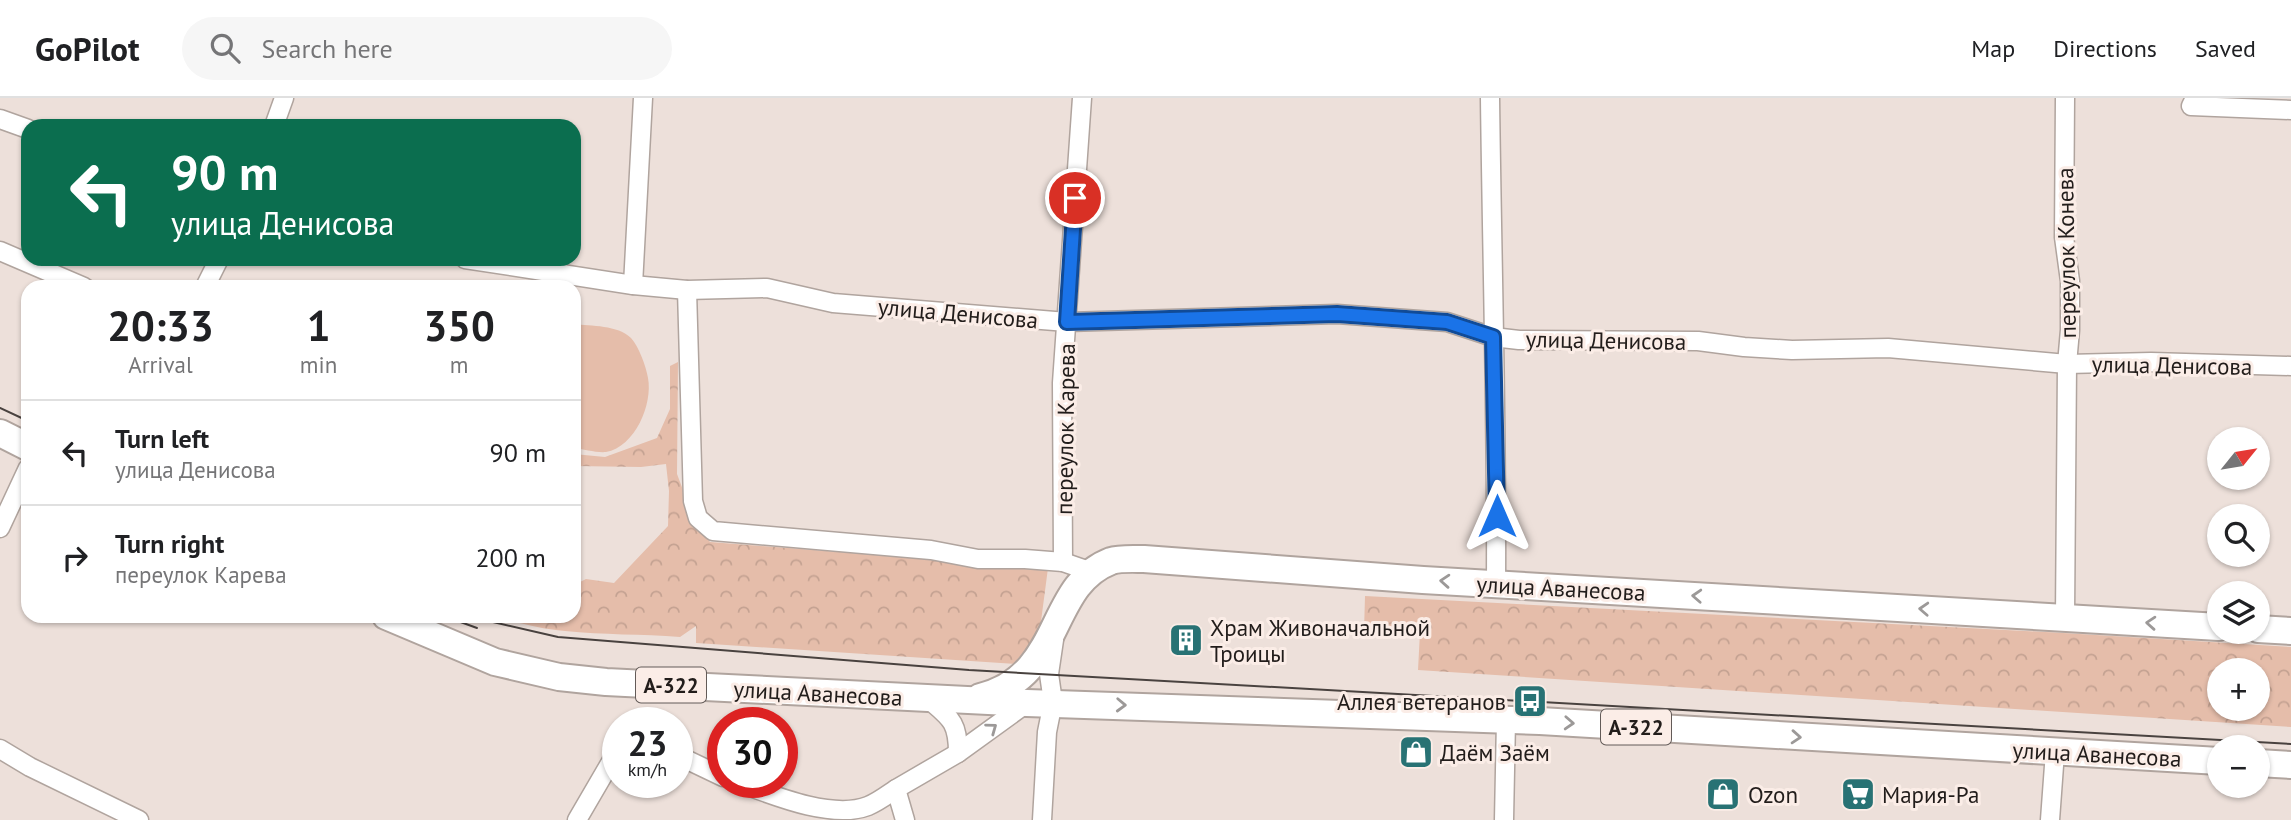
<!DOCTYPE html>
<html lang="en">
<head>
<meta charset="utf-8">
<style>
	:root { --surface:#fff; --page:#f6f6f6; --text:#202124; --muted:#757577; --line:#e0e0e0 }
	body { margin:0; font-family:"PT Sans",sans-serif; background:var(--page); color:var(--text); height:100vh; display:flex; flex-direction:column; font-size:26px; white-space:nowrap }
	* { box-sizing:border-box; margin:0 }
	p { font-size:23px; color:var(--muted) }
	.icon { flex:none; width:38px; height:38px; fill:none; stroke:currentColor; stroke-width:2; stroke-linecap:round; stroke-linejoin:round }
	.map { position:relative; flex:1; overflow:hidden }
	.drawer { position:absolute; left:21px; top:182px; width:560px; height:343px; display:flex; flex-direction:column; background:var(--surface); border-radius:21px; box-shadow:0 2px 5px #0004 }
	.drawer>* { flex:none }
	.hud { position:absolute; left:21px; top:21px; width:560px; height:147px; border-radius:21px; box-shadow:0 2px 5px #0004; background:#0b6e4f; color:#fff; overflow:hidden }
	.needle { width:46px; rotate:60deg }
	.buttons { position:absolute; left:2207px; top:329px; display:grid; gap:14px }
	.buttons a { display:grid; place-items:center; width:63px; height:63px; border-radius:50%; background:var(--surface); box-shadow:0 2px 5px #0004; font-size:35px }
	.speed { position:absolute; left:602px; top:609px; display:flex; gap:14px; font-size:35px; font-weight:700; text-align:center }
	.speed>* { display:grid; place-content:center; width:91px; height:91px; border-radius:50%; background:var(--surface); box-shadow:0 2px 5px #0004; line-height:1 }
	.speed small { font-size:18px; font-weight:400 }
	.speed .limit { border:10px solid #d22; background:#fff; color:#111 }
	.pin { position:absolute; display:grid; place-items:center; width:60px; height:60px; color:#fff; margin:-30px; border:4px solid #fff; border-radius:50%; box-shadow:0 2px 7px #0007 }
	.me { position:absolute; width:77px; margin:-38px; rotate:0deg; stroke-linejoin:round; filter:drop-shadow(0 0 5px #0008) }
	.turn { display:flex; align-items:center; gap:24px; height:147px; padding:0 35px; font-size:32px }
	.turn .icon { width:91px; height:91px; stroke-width:2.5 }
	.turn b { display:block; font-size:49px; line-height:60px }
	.eta { display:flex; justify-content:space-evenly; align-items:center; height:119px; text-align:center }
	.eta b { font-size:42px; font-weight:800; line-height:49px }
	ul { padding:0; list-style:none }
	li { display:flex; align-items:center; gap:21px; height:105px; padding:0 35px; border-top:2px solid var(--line) }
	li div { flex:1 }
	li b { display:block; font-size:26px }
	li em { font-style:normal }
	header { display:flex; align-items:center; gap:42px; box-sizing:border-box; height:98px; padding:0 35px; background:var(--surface); border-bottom:2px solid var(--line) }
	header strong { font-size:33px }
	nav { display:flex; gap:38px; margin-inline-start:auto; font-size:24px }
	.search { width:490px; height:63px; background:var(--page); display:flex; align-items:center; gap:18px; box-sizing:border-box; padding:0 24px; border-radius:38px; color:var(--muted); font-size:26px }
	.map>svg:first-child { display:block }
</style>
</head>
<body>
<header>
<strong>GoPilot</strong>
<div class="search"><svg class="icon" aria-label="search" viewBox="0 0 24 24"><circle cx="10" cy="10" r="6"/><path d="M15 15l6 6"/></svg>Search here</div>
<nav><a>Map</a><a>Directions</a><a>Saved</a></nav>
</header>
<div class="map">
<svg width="2291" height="722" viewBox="0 0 2291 722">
	<defs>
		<pattern id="forest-crowns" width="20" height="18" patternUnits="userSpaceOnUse" patternTransform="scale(1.75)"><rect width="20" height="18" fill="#e5bdaa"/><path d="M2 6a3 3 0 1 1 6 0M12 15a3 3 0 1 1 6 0" fill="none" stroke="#c4a292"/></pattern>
	</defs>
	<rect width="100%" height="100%" fill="#ede0da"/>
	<g fill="url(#forest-crowns)" fill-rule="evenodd">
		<path d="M678,264l-1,112 18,48 15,20 338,26 -8,61 -24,35 -320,-21v-17l-16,11c-38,-3 -77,-2 -115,-6 -26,-2 -51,-10 -76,-15h85v-31l12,-6 28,4 54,-57 1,-35 -3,-27 -25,3 -67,-1v-12l31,3 52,-19 13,-29v-43z"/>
		<path d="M1365,498l698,37 228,14v80l-873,-57 2,-38 -56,-1zM2258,572v39h-39v-39z"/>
	</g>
	<path fill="#e5bdaa" d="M574,226c17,2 44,1 57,14 8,9 15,28 17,40 5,26 -13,69 -42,74 -9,1 -23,-3 -32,-4z"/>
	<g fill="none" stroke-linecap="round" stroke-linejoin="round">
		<g stroke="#b0a49e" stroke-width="21">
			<g id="minor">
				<path d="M1490,0c2,162 7,324 6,486"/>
				<polyline points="2065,0 2064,139 2070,183 2070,232 2067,266 2065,519"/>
				<polyline points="2195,0 2191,8 2291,12"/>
				<polyline points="0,21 28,31"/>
				<polyline points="274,28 284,0"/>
				<polyline points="0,153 84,189"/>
				<polyline points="465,161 633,187 687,192 767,190 833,205 1067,224 1337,216 1447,224 1493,239 1519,242 1698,243 1744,249 1792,252 1888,250 2067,266 2151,264 2291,268"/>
				<polyline points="633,187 643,0"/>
				<polyline points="205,189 219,161"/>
				<polyline points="687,192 693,403 698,420 713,433 931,452 978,461 1025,461 1063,464 1092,474"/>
				<polyline points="0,430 28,370"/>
				<polyline points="1063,464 1062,285 1082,0"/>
				<path d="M927,600c23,20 31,23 31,55"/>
				<polyline points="0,651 30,669 139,722"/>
				<polyline points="677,657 723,679"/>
				<path d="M737,684c35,13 95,38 131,24 10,-4 19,-11 28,-17"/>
				<polyline points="577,722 612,662 618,657"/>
				<polyline points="905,722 896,691 958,655 1027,605"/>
				<polyline points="1042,722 1047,634 1053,604 1049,576 1054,542"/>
				<polyline points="1504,722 1506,622"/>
				<polyline points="2050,722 2055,654"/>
			</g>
		</g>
		<g stroke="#b0a49e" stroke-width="30">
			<g id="highway">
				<polyline points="0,335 28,349"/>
				<polyline points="386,518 495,564 559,579 606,584 1027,605 1540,623 2219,663"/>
				<polyline points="2258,531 2291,533"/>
				<path d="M980,599c85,-21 66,-111 131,-136 9,-3 23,-2 33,-2l279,21 796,47"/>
				<polyline points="2258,665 2291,667"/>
			</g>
		</g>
		<use href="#minor" stroke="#fff" stroke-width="18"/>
		<use href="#highway" stroke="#fff" stroke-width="26"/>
		<g stroke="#49423f" stroke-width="2">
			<polyline points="0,310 28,323"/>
			<polyline points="444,518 477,530"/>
			<polyline points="467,518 558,539 969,572 2291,646"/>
		</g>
	</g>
	<defs><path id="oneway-chevron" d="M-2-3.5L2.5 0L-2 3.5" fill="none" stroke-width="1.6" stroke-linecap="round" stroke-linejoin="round" transform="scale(1.75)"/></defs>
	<g stroke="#9c9998">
		<use href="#oneway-chevron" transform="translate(1445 483) rotate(-176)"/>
		<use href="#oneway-chevron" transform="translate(1697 498) rotate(-177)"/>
		<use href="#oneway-chevron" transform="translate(1924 511) rotate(-177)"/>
		<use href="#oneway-chevron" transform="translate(2151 525) rotate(-176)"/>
		<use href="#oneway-chevron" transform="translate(1121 607) rotate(2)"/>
		<use href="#oneway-chevron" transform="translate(1569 625) rotate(3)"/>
		<use href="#oneway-chevron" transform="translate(992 630) rotate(-36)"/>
		<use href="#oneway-chevron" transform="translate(1796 639) rotate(4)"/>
	</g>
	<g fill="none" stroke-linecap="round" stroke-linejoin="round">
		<g stroke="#114b97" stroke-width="18">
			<polyline id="route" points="1075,100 1067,224 1337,216 1447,224 1493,239 1497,418"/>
		</g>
		<use href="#route" stroke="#1a73e8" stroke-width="12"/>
	</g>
	<defs>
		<g id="building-square" transform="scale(1.75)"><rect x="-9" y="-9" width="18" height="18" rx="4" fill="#287274" stroke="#fbede7"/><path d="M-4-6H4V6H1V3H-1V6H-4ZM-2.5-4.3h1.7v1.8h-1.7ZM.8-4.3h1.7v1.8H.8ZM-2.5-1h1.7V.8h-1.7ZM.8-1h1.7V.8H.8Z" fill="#fff"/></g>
		<g id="bus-square" transform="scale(1.75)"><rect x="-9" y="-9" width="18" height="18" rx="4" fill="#287274" stroke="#fbede7"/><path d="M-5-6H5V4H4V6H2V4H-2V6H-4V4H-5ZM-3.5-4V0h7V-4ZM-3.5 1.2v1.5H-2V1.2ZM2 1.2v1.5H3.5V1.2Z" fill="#fff"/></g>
		<g id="shop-square" transform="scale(1.75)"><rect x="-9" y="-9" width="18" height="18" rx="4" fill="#287274" stroke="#fbede7"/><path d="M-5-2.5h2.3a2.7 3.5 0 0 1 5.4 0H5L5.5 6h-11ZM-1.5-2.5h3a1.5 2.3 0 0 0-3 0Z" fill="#fff"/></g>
		<g id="supermarket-square" transform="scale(1.75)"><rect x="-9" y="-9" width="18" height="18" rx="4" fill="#287274" stroke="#fbede7"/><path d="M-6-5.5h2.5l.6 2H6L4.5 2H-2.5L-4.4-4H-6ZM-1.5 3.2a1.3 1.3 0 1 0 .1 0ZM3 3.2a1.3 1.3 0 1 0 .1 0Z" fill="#fff"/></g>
	</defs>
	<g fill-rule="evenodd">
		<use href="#building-square" x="1186" y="542"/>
		<use href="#bus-square" x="1530" y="603"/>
		<use href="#shop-square" x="1416" y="654"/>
		<use href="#shop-square" x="1723" y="696"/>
		<use href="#supermarket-square" x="1858" y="696"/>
	</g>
	<g text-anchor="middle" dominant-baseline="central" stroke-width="6" stroke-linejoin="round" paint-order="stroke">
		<g fill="#fbede7" stroke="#635b58" stroke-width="2">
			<rect x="636" y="569.5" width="70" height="35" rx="5"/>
			<rect x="1601" y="611.5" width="70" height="35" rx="5"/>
		</g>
		<g font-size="21" font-weight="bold" fill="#221d1b">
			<text x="671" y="587">А-322</text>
			<text x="1636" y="629">А-322</text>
		</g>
		<g font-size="23" fill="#221d1b" stroke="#fbede7">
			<text transform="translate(2066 155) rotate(-91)">переулок Конева</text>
			<text transform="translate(958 215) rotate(5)">улица Денисова</text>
			<text transform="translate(1606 242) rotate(1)">улица Денисова</text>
			<text transform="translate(2172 267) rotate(1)">улица Денисова</text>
			<text transform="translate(1065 331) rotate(-89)">переулок Карева</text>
			<text transform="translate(1561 490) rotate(3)">улица Аванесова</text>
			<text transform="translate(818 595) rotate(3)">улица Аванесова</text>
			<text transform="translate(2097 656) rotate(3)">улица Аванесова</text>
		</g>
		<g font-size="23" fill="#221d1b" stroke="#fbede7" text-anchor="start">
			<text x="1210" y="529">Храм Живоначальной<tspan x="1210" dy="26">Троицы</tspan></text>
			<text x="1506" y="603" text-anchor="end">Аллея ветеранов</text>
			<text x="1440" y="654">Даём Заём</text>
			<text x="1748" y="696">Ozon</text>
			<text x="1882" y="696">Мария-Ра</text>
		</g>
	</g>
</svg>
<div class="buttons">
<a><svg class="needle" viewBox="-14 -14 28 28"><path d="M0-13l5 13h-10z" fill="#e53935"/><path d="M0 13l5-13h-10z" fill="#757577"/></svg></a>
<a><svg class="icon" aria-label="search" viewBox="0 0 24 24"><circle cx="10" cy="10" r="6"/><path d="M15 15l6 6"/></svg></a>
<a><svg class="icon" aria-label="layers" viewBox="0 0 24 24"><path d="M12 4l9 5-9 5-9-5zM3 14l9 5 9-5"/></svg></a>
<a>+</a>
<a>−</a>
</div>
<div class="speed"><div>23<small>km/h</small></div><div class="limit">30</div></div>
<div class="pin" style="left:1075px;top:100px;background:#d93025"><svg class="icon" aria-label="arrive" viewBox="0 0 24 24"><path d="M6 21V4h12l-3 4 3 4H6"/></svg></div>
<svg class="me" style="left:1497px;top:418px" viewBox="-20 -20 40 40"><path d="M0-17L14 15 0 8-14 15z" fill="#1a73e8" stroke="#fff" stroke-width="4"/></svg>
<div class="hud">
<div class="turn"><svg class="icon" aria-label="left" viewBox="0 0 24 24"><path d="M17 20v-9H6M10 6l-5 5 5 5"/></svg><div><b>90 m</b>улица Денисова</div></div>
</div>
<section class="drawer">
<div class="eta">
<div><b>20:33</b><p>Arrival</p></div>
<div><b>1</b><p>min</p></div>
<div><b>350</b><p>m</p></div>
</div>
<ul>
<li><svg class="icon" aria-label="left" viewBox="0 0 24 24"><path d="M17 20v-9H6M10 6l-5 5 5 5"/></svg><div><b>Turn left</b><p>улица Денисова</p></div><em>90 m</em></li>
<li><svg class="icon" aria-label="right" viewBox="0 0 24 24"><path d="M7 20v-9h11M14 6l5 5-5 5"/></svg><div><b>Turn right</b><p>переулок Карева</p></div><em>200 m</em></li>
</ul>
</section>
</div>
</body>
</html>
